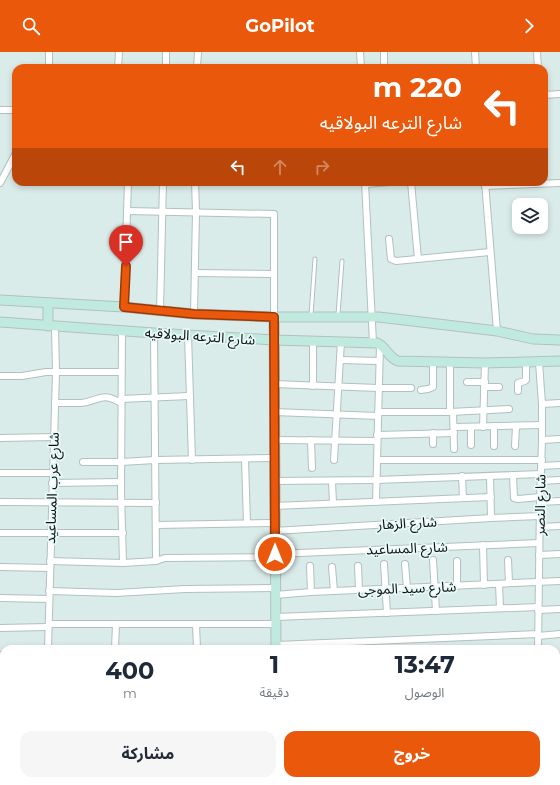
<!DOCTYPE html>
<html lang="ar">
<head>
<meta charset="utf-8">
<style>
	:root { --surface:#fff; --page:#f6f6f7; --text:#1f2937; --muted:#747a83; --accent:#ea580c }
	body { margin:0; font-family:Montserrat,"Noto Sans Arabic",sans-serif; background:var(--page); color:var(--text); direction:rtl; height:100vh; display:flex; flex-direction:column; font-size:15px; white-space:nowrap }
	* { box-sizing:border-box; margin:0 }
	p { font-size:13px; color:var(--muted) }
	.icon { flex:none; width:22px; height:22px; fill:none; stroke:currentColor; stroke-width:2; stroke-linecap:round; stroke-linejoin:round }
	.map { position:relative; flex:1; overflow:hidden; direction:ltr }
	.drawer { position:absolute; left:0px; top:593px; width:560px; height:140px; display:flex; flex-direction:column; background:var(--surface); border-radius:12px 12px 0 0; box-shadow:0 2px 6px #0003; direction:rtl }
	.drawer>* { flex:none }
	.hud { position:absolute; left:12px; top:12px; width:536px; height:122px; border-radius:12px; box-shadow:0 2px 6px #0003; direction:rtl; background:#ea580c; color:#fff; overflow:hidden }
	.fabs { position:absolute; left:512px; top:146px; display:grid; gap:8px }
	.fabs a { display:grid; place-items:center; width:36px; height:36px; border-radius:8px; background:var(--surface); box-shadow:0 2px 6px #0003; font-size:20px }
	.pin { position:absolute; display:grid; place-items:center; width:34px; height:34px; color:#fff; margin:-41px -17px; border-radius:50% 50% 50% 0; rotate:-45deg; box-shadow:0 0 4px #0007 }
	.pin .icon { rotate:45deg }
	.me { position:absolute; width:44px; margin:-22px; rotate:0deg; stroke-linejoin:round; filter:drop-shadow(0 0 3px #0008) }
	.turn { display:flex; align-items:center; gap:14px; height:84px; padding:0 20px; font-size:18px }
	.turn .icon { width:52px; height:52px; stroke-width:2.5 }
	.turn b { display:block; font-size:28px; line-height:34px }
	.lanes { display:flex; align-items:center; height:38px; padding:0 20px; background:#0003; justify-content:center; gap:20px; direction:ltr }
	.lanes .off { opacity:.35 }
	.eta { display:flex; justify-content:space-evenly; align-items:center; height:68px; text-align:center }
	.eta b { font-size:24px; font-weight:700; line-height:28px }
	.action { display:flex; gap:8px; margin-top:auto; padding:8px 20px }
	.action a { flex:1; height:46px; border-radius:12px; background:var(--accent); color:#fff; font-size:16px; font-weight:700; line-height:46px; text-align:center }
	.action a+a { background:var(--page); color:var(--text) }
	header { display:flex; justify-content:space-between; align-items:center; height:52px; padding:0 20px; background:var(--accent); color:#fff; font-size:18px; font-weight:700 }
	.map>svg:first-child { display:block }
</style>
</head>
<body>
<header><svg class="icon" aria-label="forward" viewBox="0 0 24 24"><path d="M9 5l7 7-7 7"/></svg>GoPilot<svg class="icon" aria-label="search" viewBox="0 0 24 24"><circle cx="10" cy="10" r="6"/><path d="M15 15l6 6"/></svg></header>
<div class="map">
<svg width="560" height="733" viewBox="0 0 560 733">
	<rect width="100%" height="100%" fill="#daecea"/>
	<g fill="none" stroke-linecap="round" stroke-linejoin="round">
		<g stroke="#b0c1bf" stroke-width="5">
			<g id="lane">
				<polyline points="228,15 361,15"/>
				<polyline points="311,263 315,207"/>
				<polyline points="338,263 342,209"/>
			</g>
		</g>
		<g stroke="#b0c1bf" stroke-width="8">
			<g id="street">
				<polyline points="49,0 49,16"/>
				<polyline points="360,0 361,16"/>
				<polyline points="384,0 384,16"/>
				<polyline points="475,0 476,16"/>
				<polyline points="537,0 538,16"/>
				<polyline points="118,16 119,0"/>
				<polyline points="166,16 166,0"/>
				<polyline points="197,16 198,0"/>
				<polyline points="544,43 560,42"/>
				<polyline points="0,58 16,58"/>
				<polyline points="365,130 373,291"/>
				<polyline points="411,130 418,207"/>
				<polyline points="485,130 497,279"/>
				<polyline points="0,131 16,101"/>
				<polyline points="366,132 390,130"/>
				<polyline points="485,134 560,131"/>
				<polyline points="127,159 274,162 274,265"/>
				<polyline points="389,187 391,207 396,209 490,200"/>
				<polyline points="195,221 273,222"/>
				<polyline points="124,255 128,130"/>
				<polyline points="160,259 163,130"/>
				<polyline points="194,262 196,160 195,130"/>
				<polyline points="122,278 121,440 123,511"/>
				<polyline points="154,281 156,509"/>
				<polyline points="188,283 192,408"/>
				<polyline points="313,288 313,334"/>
				<polyline points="340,308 379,309"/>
				<polyline points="0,324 22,324 46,320 121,320"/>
				<polyline points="467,330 485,330"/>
				<polyline points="274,332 378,336 411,336"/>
				<polyline points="484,335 499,335"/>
				<polyline points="421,338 428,337 433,335 433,309"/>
				<polyline points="518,339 518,331 525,329 526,328 526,310"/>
				<polyline points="121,347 189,344"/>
				<path d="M55,351c8,0 18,0 26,0 19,-2 20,-12 40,0"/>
				<polyline points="542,352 560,351"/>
				<polyline points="274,360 378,364"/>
				<polyline points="378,360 450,360 509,357"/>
				<polyline points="450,360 450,310"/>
				<polyline points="453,360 454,397"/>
				<polyline points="494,374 494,394"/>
				<polyline points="454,375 542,373"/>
				<polyline points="471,375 471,393"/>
				<polyline points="483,375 485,311"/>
				<polyline points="433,381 433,392"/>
				<polyline points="377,383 454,381"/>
				<polyline points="0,386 54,385"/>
				<polyline points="274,388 377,389"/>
				<polyline points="311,388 312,416"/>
				<polyline points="542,388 560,387"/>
				<polyline points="515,394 516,374"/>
				<polyline points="245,407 247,471"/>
				<polyline points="334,408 341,289"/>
				<polyline points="377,408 542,408"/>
				<polyline points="83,410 121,410 155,408 274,406"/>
				<polyline points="541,414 560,413"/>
				<polyline points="0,421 53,421"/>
				<polyline points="513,423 514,446 518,447 540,445"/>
				<polyline points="462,424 463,446"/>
				<polyline points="490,424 491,466"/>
				<polyline points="274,429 376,428 541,422"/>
				<polyline points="332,429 333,451"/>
				<polyline points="541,429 560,428"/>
				<polyline points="52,431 121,430"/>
				<polyline points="0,450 156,451"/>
				<polyline points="376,450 380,292"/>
				<polyline points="540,450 560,449"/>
				<polyline points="274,454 491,445"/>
				<polyline points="156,473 274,471"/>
				<polyline points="540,475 560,474"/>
				<polyline points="274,479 491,466 540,464"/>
				<polyline points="0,481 123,481"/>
				<polyline points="483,493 484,533"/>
				<polyline points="275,502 539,491"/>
				<polyline points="539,503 560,502"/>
				<polyline points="433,508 436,559"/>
				<polyline points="508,508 509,531"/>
				<polyline points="50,509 123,511 156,509 165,506 275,505"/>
				<polyline points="457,509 457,534"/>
				<polyline points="384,512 387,561"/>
				<polyline points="405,512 407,536"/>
				<polyline points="310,514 311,540"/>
				<polyline points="358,514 359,538"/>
				<polyline points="0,515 50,516"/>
				<polyline points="332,515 334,539"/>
				<polyline points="499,532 500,556"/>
				<polyline points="49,539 116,541 185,537 275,536"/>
				<polyline points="275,543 311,540 560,529"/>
				<polyline points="0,546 49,547"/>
				<polyline points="538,558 560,557"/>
				<polyline points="275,565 538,555"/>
				<polyline points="49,572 275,572"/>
				<polyline points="196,572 197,597"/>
				<polyline points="0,576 48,575"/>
				<polyline points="538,584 560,582"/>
				<polyline points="276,593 538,582"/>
				<polyline points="48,597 56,321 55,274"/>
				<polyline points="115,597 116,572"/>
				<polyline points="538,597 540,450 542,388 542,352 539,310"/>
				<polyline points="0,603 4,603"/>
				<polyline points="556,609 560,609"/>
				<polyline points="556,635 560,635"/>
				<polyline points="0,636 4,636"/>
				<polyline points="556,661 560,661"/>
				<polyline points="0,670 4,670"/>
				<polyline points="556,695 560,695"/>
				<polyline points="0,703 4,703"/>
				<polyline points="556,718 560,718"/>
				<polyline points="44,733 44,729"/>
				<polyline points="152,733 192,733"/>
				<polyline points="344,733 344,729"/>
				<polyline points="441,733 441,729"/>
				<polyline points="536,733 536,729"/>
			</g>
		</g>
		<g stroke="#b0c1bf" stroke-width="11">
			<g id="secondary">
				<polyline points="0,248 124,255 194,262 274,265 379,265 497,279 533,287 560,288"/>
				<polyline points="274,265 276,597"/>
				<path d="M0,270l154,11 120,7 103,3c9,3 11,15 21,18l87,2 75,-2"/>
				<polyline points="48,274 48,251"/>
				<polyline points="275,733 275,729"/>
			</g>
		</g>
		<use href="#lane" stroke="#fff" stroke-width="3"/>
		<use href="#street" stroke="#fff" stroke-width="6"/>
		<use href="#secondary" stroke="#c1eadf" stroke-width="9"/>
	</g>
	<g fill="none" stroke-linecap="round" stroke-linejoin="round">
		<g stroke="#983908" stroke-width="10">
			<polyline id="route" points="126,214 124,255 194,262 274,265 275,502"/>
		</g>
		<use href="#route" stroke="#ea580c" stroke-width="7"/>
	</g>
	<g text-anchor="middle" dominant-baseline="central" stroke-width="3.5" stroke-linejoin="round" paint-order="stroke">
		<g font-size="14" fill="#0e1313" stroke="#e8f9f7">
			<text transform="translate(200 284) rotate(4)">شارع الترعه البولاقيه</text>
			<text transform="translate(52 436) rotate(-88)">شارع عرب المساعيد</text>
			<text transform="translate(540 453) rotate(-89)">شارع النصر</text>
			<text transform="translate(407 471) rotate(-3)">شارع الزهار</text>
			<text transform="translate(407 496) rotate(-2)">شارع المساعيد</text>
			<text transform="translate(407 536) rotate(-2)">شارع سيد الموجى</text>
		</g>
	</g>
</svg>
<div class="fabs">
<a><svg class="icon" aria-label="layers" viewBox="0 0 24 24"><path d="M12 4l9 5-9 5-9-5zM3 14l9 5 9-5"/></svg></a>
</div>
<div class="pin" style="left:126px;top:214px;background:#d93025"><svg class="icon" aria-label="arrive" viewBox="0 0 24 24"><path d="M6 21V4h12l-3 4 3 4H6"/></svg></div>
<svg class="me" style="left:275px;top:502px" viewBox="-20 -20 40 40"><circle r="17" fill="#ea580c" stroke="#fff" stroke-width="3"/><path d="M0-11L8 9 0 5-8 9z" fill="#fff"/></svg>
<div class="hud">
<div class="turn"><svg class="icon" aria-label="left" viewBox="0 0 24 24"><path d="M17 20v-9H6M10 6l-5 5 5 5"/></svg><div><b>220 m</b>شارع الترعه البولاقيه</div></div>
<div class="lanes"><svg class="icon" aria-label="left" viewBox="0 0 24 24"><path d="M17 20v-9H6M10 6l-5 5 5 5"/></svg><svg class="icon off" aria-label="ahead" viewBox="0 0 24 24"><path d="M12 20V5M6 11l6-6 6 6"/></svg><svg class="icon off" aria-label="right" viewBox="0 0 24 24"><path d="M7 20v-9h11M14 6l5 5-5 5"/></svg></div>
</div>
<section class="drawer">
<div class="eta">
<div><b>13:47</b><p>الوصول</p></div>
<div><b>1</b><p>دقيقة</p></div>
<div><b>400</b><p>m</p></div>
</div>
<div class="action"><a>خروج</a><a>مشاركة</a></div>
</section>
</div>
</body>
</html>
